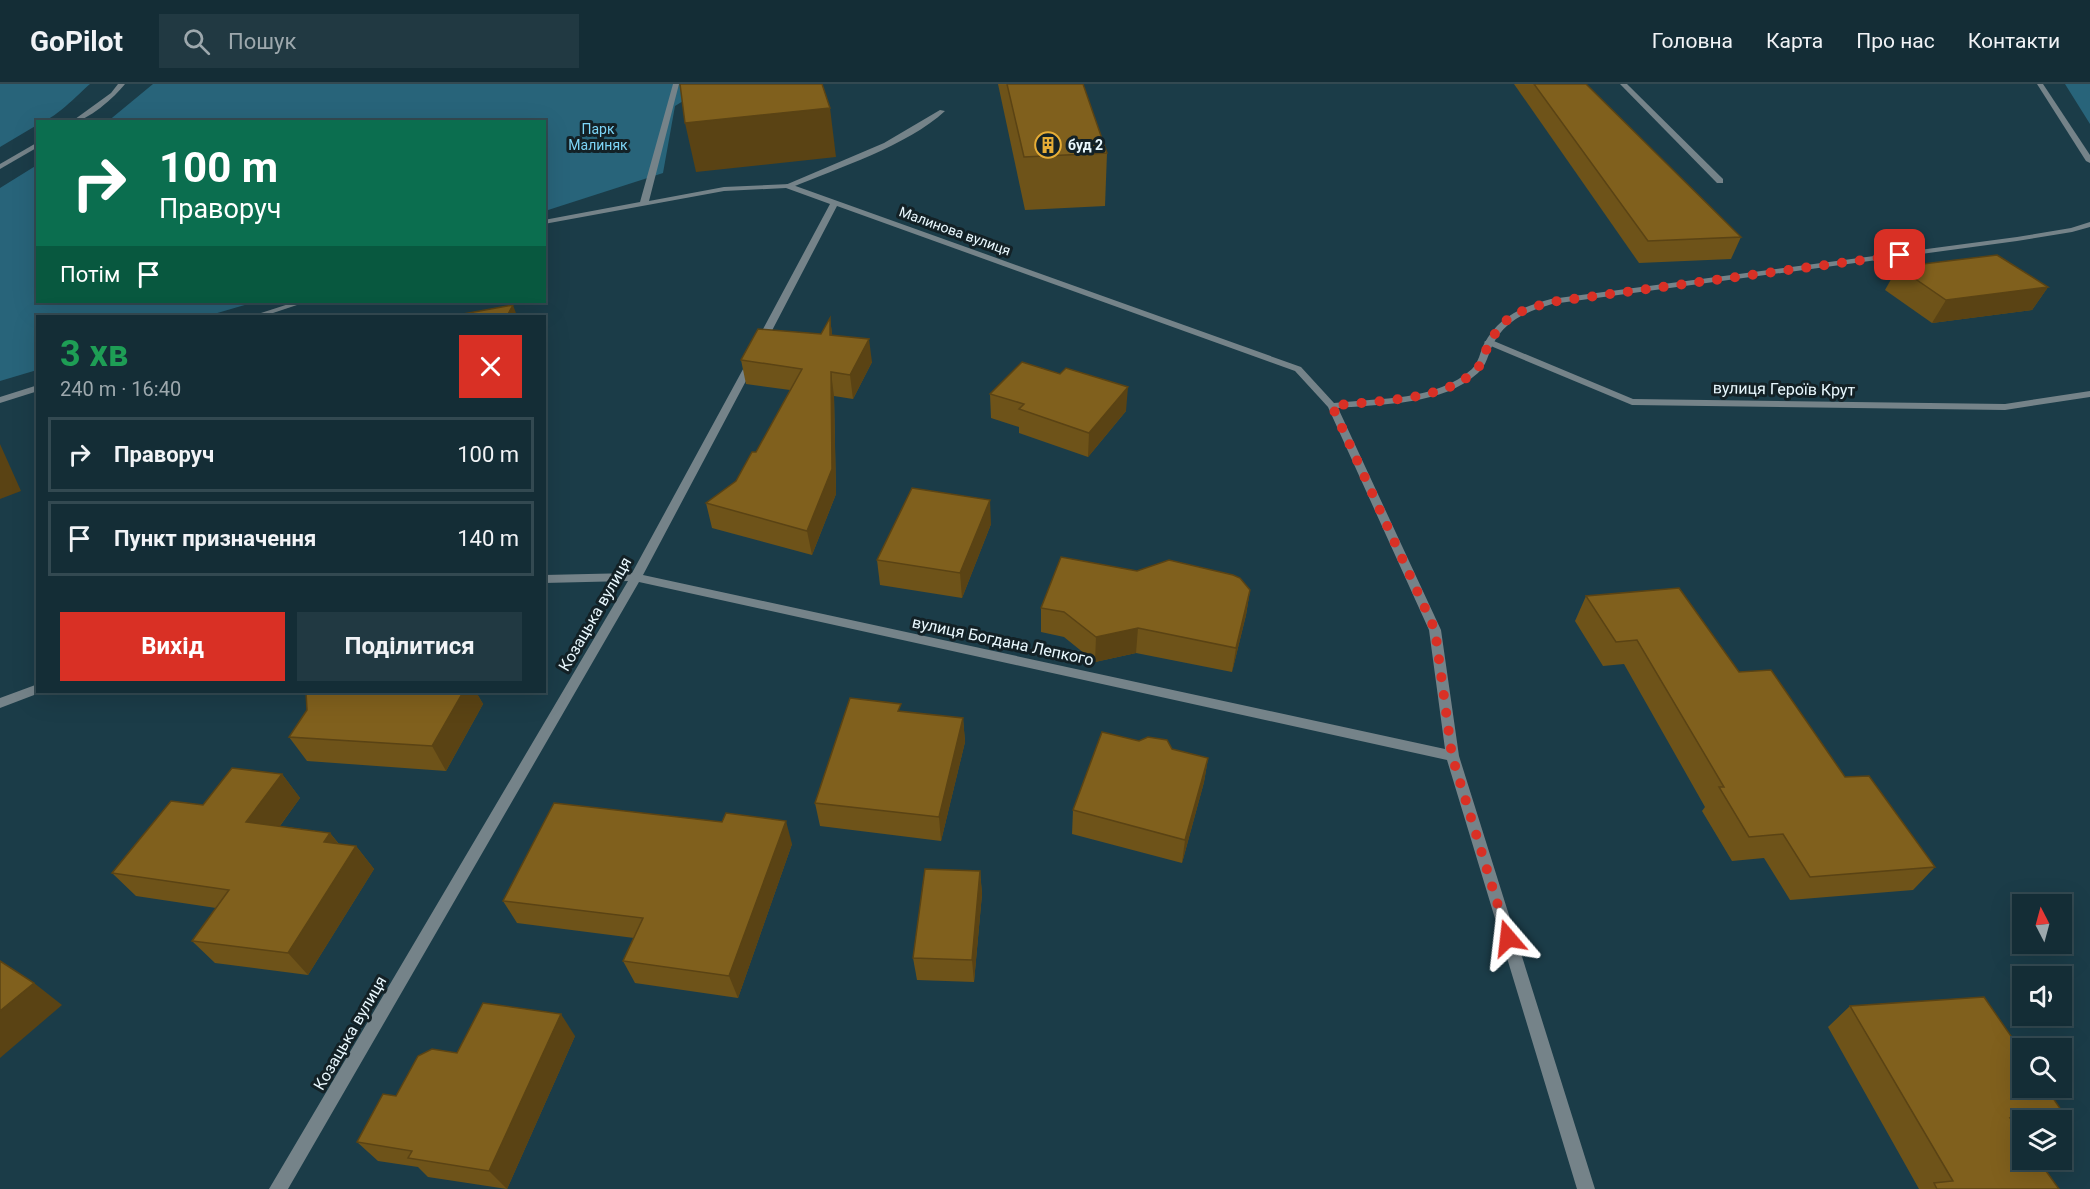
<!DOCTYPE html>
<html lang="uk">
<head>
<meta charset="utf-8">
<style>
	:root { --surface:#142d36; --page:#213942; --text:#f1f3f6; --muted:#9da8ad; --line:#334951; --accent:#d93025 }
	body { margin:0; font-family:Roboto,sans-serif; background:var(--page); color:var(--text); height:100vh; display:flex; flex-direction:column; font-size:22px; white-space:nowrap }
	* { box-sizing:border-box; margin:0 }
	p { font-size:20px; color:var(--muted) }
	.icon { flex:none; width:33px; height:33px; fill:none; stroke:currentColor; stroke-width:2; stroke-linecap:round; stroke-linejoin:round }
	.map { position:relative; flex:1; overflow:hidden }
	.sheet { position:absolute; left:36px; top:231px; width:510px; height:378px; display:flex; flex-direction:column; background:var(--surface); border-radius:0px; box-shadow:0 6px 24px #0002,0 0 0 2px var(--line) }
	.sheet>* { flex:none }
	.hud { position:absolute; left:36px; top:36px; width:510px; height:183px; border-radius:0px; box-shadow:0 6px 24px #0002,0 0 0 2px var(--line); background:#0b6e4f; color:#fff; overflow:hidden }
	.needle { width:39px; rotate:354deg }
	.tools { position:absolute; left:2012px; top:810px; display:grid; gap:12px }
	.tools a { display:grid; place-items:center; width:60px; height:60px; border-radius:0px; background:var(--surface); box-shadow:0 6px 24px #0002,0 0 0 2px var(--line); font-size:30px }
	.pin { position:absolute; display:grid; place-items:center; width:51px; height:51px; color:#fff; margin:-26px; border-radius:12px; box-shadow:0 3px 9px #0006 }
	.me { position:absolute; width:66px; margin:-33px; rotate:343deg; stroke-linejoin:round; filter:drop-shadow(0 0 4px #0008) }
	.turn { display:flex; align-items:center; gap:21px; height:126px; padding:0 24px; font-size:27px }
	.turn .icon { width:78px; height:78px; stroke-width:2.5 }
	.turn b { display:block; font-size:42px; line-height:51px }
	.then { display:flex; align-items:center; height:57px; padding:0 24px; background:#0003; gap:12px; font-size:22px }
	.round { display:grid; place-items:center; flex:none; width:63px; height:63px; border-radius:0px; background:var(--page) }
	.head { display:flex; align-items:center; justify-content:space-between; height:102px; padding:0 24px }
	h1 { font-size:36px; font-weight:700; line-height:45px; color:#1e9e55 }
	.cta { display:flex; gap:12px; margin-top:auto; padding:12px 24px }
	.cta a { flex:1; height:69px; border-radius:0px; background:var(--accent); color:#fff; font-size:24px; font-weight:700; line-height:69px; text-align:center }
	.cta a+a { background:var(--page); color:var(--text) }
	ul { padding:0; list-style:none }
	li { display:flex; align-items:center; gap:18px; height:75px; margin:0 12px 9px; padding:0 12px; border:3px solid var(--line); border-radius:0px }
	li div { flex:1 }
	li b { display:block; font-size:22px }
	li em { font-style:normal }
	header { display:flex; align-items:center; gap:36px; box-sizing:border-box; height:84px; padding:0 30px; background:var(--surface); border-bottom:2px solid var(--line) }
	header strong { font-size:28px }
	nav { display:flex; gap:33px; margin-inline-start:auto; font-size:21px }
	.search { width:420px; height:54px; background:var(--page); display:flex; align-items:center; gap:15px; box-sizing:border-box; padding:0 21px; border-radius:0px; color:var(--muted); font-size:22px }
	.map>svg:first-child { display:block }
</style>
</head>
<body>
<header>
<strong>GoPilot</strong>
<div class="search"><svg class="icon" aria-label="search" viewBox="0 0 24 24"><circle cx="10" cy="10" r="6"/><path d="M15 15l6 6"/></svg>Пошук</div>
<nav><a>Головна</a><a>Карта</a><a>Про нас</a><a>Контакти</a></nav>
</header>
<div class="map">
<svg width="2090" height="1105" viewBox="0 0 2090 1105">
	<rect width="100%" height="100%" fill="#1b3c48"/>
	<g fill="#28647a">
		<path d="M0,0h90c-12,10 -37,38 -52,38l-1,3 -37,22z"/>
		<polygon points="153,0 711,0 675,22 663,89 545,127 544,38 107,38"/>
		<polygon points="2065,0 2090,0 2090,40"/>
		<polygon points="37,81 38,218 255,218 207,232 38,232 37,286 0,297 0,104"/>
	</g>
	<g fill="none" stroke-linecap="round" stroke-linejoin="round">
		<g fill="#758389" fill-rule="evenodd">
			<path d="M940,26l5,1c-38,35 -107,57 -155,77l-7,-2 101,-43z"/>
			<polygon points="1489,255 1633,315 2005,320 2090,307 2090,313 2005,326 1632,321 1486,260 1484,258"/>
		</g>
		<g fill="#758389" fill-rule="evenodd">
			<path d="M118,0h7c-10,13 -38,38 -54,38l40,-29z"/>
			<path d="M673,0h6l-30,117 75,-14 66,-3 511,183 33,36c45,-5 103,-2 138,-34 7,-7 8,-17 12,-25 15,-28 38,-37 67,-45l466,-62 54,-9 19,-6v5l-18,5 -55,9 -465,63c-26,8 -46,16 -59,40 -5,10 -6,21 -15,29 -35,32 -95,31 -140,35l103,222 18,126 136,433h-18l-130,-429 -808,-178 -351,607h-19l359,-608 -84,2v-8l88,-2 116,-213 3,-1 5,3 -113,213 802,174 -16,-119 -101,-223 -33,-36 -458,-165 -72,138 -2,2h-6l-2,-2 75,-140 -44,-16 -62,3 -180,33v-4l96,-18z"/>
			<polygon points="1620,0 1627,0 1723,95 1723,99 1717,99"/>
			<polygon points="2037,0 2043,0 2090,71 2090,79 2086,77"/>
			<polygon points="38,58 38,63 0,85 0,80"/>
			<polygon points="295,218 306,218 264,232 252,232"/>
			<polygon points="38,301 38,307 0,319 0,313"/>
			<polygon points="38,600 38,608 42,608 0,624 0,614"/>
		</g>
	</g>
	<g fill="#6e5319">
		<polygon points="998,0 1083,0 1107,69 1105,122 1025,126"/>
		<polygon points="1514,0 1586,0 1741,153 1731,175 1639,179"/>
		<polygon points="1898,183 2048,203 2032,226 1932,239 1885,206"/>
		<polygon points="830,234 832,251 872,278 853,315 834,312 836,410 812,471 712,444 706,419 736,397 756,368 790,306 746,300 741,276 821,250"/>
		<polygon points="990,310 1126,327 1088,373 1019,349 1019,343 991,334"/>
		<polygon points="991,440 962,514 880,501 877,476"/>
		<polygon points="1137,487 1250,506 1246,531 1232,588 1136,569 1095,578 1064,553 1041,548 1041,524"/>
		<polygon points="1586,512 1739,588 1935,783 1913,806 1790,816 1764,774 1732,777 1702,727 1705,723 1624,580 1603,582 1575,537"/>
		<polygon points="463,608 476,608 483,620 446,687 307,677 289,653"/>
		<polygon points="902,628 963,634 965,658 941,757 820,742 815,719"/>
		<polygon points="1172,665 1208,674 1204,698 1182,779 1072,750 1073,726"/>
		<polygon points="282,690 300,714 280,742 330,749 339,760 356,762 374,785 308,891 215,879 192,857 216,824 136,812 112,789 203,721"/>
		<polygon points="722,738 792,760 738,914 635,899 623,877 634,854 517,839 503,817"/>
		<polygon points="980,787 982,810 974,898 917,896 913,874"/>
		<polygon points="1850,922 2064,1030 2053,1036 2022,1036 2022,1050 2021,1050 2059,1105 1919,1105 1828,943"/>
		<polygon points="575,952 507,1105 428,1093 418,1083 378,1077 357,1058 396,1012 457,969"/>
	</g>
	<g fill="#5a4314">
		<polygon points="830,24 836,73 696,88 685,39"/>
		<polygon points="2048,203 2032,226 1932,239 1946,216"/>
		<polygon points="513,221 517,232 507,232"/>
		<polygon points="830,234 833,257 830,251"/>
		<polygon points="869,255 872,278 853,315 850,291"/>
		<polygon points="831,288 834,312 836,410 812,471 807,447"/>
		<polygon points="1128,303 1126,327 1088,373 1089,349"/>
		<polygon points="0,360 21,407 0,415"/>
		<polygon points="990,416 991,440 962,514 960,489"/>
		<polygon points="1250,506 1246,531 1232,588 1236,564"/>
		<polygon points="1138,544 1136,569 1095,578 1096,553"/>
		<polygon points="463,608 476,608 483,620 446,687 432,662"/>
		<polygon points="963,634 965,658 941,757 939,733"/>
		<polygon points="1208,674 1204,698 1182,779 1185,756"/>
		<polygon points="282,690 300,714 266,761 246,738"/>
		<polygon points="786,737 792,760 738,914 729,892"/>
		<polygon points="330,749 348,772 324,758"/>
		<polygon points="356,762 374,785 308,891 288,869"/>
		<polygon points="980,787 982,810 974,898 972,876"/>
		<polygon points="34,899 62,921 0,974 0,927"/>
		<polygon points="561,930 575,952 507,1105 489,1087"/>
	</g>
	<g fill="#80601d" stroke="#5a4314" stroke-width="1.5">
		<polygon points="680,0 822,0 830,24 685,39"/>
		<polygon points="1007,0 1083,0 1107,69 1024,73"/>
		<polygon points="1534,0 1586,0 1741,153 1648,157"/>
		<polygon points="1997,171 2048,203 1946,216 1898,183"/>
		<polygon points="513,221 507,232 452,232"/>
		<polygon points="830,234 830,251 869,255 850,291 831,288 832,385 807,447 706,419 736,397 752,368 756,368 802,285 741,276 758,245 821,250"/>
		<polygon points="1022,278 1060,290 1066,284 1128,303 1089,349 1019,325 1024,320 990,310"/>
		<polygon points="912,404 990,416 960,489 877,476"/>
		<polygon points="1061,473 1137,487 1169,476 1233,491 1240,494 1250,506 1236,564 1138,544 1096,553 1064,528 1041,524"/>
		<polygon points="1679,504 1739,588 1771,586 1845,693 1869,692 1935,783 1810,793 1783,750 1749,753 1719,703 1724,703 1637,556 1616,558 1586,512"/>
		<polygon points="306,608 463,608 432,662 289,653 307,626"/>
		<polygon points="850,614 901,620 898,627 963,634 939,733 815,719"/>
		<polygon points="1102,648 1139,657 1148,653 1167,656 1172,665 1208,674 1185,756 1073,726"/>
		<polygon points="232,684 282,690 246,738 330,749 324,758 356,762 288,869 192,857 229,806 112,789 171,717 203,721"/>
		<polygon points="554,719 722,738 726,729 786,737 729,892 623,877 643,834 503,817"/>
		<polygon points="925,785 980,787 972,876 913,874"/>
		<polygon points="0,877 34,899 0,927"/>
		<polygon points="1984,913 2022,968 2022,1004 2046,1004 2064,1030 2010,1034 2022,1051 2022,1076 2038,1076 2059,1105 1937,1105 1934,1099 1953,1097 1850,922"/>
		<polygon points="483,919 561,930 489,1087 408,1074 412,1067 357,1058 383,1010 396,1012 418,972 432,965 457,969"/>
	</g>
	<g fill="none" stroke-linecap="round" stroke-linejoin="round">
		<path stroke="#d93025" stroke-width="10" stroke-dasharray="0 18" d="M1508,854l-56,-182 -17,-126 -103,-224c42,-6 114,-4 145,-37 6,-7 8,-18 12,-25 16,-31 32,-33 62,-42l349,-47"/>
	</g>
	<defs>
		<g id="building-ring" transform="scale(1.35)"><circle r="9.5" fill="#132126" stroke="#e6ad36" stroke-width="1.5"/><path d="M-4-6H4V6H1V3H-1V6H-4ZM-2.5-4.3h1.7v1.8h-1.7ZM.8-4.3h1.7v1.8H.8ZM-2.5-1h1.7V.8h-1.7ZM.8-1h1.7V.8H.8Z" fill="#e6ad36"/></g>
	</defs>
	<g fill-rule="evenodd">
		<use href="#building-ring" x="1048" y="61"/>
	</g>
	<g text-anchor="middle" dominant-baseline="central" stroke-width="6" stroke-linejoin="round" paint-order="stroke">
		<g font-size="14" fill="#7dd5f7" stroke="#132126">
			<text x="598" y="45">Парк<tspan x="598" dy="16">Малиняк</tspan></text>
		</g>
		<g font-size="14" font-weight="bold" fill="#e9f8fe" stroke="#132126" text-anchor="start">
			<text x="1068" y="61">буд 2</text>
		</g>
		<g font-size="14" fill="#e9f8fe" stroke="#132126">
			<text transform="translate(955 147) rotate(20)">Малинова вулиця</text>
		</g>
		<g font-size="16" fill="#e9f8fe" stroke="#132126">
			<text transform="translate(1784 305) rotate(1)">вулиця Героїв Крут</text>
			<text transform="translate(595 530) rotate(-60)">Козацька вулиця</text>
			<text transform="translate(1003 557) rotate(12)">вулиця Богдана Лепкого</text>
			<text transform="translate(350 949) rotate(-60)">Козацька вулиця</text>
		</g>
	</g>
</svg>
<div class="tools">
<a><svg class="needle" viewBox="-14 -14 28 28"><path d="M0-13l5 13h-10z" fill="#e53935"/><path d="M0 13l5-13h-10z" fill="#9da8ad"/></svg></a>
<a><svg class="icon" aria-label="sound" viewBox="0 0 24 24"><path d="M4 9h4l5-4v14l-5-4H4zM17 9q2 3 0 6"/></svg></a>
<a><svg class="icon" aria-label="search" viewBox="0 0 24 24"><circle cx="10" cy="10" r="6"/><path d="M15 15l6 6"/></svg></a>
<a><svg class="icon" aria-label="layers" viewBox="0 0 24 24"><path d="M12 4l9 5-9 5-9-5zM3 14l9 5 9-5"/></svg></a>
</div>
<div class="pin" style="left:1900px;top:171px;background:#d93025"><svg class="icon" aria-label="arrive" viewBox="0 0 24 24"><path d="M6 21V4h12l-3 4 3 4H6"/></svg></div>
<svg class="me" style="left:1508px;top:854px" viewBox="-20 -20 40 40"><path d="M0-17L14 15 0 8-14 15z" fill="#d93025" stroke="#fff" stroke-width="4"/></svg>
<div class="hud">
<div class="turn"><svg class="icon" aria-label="right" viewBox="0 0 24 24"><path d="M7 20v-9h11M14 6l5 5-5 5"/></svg><div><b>100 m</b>Праворуч</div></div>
<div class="then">Потім<svg class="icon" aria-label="arrive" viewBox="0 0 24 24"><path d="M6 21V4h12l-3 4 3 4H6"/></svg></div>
</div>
<section class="sheet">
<div class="head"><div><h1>3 хв</h1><p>240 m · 16:40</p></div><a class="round" style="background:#d93025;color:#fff"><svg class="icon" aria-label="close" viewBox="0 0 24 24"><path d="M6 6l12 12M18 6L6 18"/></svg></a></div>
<ul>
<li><svg class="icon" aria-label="right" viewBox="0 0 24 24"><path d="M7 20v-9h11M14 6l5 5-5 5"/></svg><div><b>Праворуч</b></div><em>100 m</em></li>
<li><svg class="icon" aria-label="arrive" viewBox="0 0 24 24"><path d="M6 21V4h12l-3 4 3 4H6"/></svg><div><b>Пункт призначення</b></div><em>140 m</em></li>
</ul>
<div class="cta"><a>Вихід</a><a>Поділитися</a></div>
</section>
</div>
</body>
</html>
